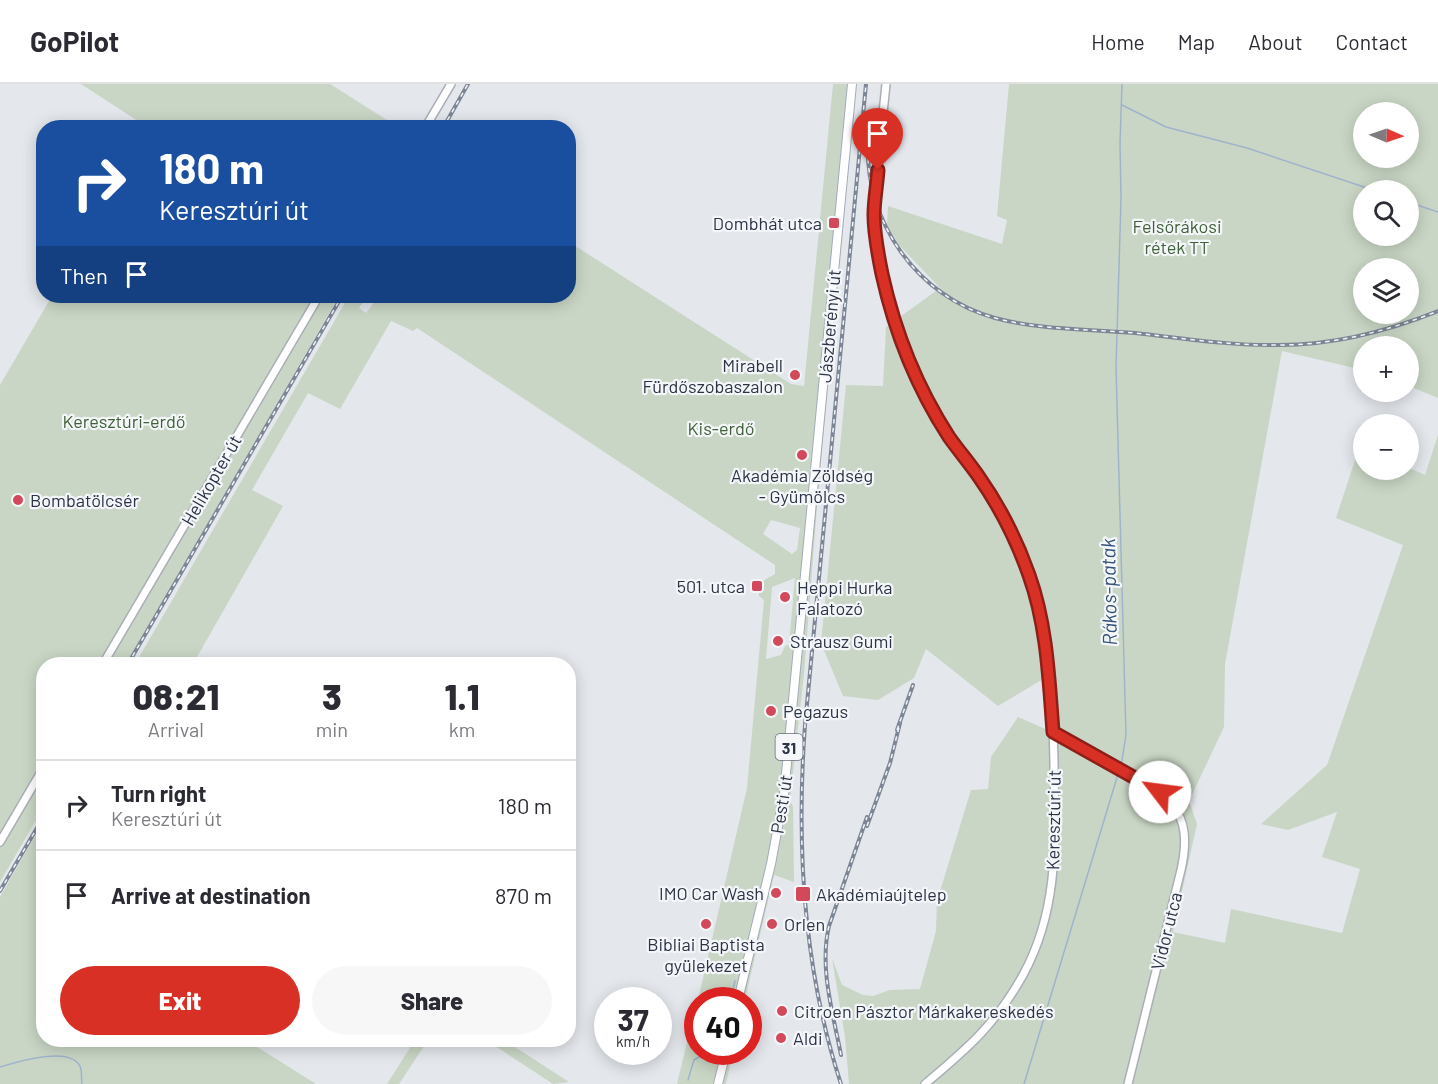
<!DOCTYPE html>
<html lang="en">
<head>
<meta charset="utf-8">
<style>
	:root { --surface:#fff; --page:#f7f7f7; --text:#2b2b33; --muted:#7c7c81; --line:#e1e1e2; --accent:#d93025 }
	body { margin:0; font-family:Barlow,sans-serif; background:var(--page); color:var(--text); height:100vh; display:flex; flex-direction:column; font-size:22px; white-space:nowrap }
	* { box-sizing:border-box; margin:0 }
	p { font-size:20px; color:var(--muted) }
	.icon { flex:none; width:33px; height:33px; fill:none; stroke:currentColor; stroke-width:2; stroke-linecap:round; stroke-linejoin:round }
	.map { position:relative; flex:1; overflow:hidden }
	.side { position:absolute; left:36px; top:573px; width:540px; height:390px; display:flex; flex-direction:column; background:var(--surface); border-radius:24px; box-shadow:0 3px 15px #0003 }
	.side>* { flex:none }
	.top-card { position:absolute; left:36px; top:36px; width:540px; height:183px; border-radius:24px; box-shadow:0 3px 15px #0003; background:#1a4fa0; color:#fff; overflow:hidden }
	.needle { width:39px; rotate:92deg }
	.fabs { position:absolute; left:1353px; top:18px; display:grid; gap:12px }
	.fabs a { display:grid; place-items:center; width:66px; height:66px; border-radius:50%; background:var(--surface); box-shadow:0 3px 15px #0003; font-size:30px }
	.speed { position:absolute; left:594px; top:903px; display:flex; gap:12px; font-size:30px; font-weight:700; text-align:center }
	.speed>* { display:grid; place-content:center; width:78px; height:78px; border-radius:50%; background:var(--surface); box-shadow:0 3px 15px #0003; line-height:1 }
	.speed small { font-size:15px; font-weight:400 }
	.speed .limit { border:9px solid #d22; background:#fff; color:#111 }
	.pin { position:absolute; display:grid; place-items:center; width:51px; height:51px; color:#fff; margin:-62px -26px; border-radius:50% 50% 50% 0; rotate:-45deg; box-shadow:0 0 6px #0007 }
	.pin .icon { rotate:45deg }
	.me { position:absolute; width:66px; margin:-33px; rotate:300deg; stroke-linejoin:round; filter:drop-shadow(0 0 4px #0008) }
	.turn { display:flex; align-items:center; gap:21px; height:126px; padding:0 24px; font-size:27px }
	.turn .icon { width:78px; height:78px; stroke-width:2.5 }
	.turn b { display:block; font-size:42px; line-height:51px }
	.then { display:flex; align-items:center; height:57px; padding:0 24px; background:#0003; gap:12px; font-size:22px }
	.eta { display:flex; justify-content:space-evenly; align-items:center; height:102px; text-align:center }
	.eta b { font-size:36px; font-weight:800; line-height:42px }
	.button { display:flex; gap:12px; margin-top:auto; padding:12px 24px }
	.button a { flex:1; height:69px; border-radius:36px; background:var(--accent); color:#fff; font-size:24px; font-weight:800; line-height:69px; text-align:center }
	.button a+a { background:var(--page); color:var(--text) }
	ul { padding:0; list-style:none }
	li { display:flex; align-items:center; gap:18px; height:90px; padding:0 24px; border-top:2px solid var(--line) }
	li div { flex:1 }
	li b { display:block; font-size:22px }
	li em { font-style:normal }
	header { display:flex; align-items:center; gap:36px; box-sizing:border-box; height:84px; padding:0 30px; background:var(--surface); border-bottom:2px solid var(--line) }
	header strong { font-size:28px }
	nav { display:flex; gap:33px; margin-inline-start:auto; font-size:21px }
	.map>svg:first-child { display:block }
</style>
</head>
<body>
<header>
<strong>GoPilot</strong>
<nav><a>Home</a><a>Map</a><a>About</a><a>Contact</a></nav>
</header>
<div class="map">
<svg width="1438" height="1000" viewBox="0 0 1438 1000">
	<rect width="100%" height="100%" fill="#e4e7ec"/>
	<g fill="#c9d6c5" fill-rule="evenodd">
		<polygon points="81,0 330,0 398,43 147,43"/>
		<path d="M833,0h23l-37,397 -15,193 -14,126 3,7 1,75 -20,-7 -29,125h-47l49,-212 17,-188 -5,-4v-13l16,-9v-9l-358,-237 -4,3 -22,-10 -51,88 -32,-16 -56,97 31,16 -90,158h-58l214,-368h18l-8,12 7,5 10,-13 -7,-4h199l1,-54 222,142 13,2zM771,436l29,8 -3,22 -5,4 -29,-20zM795,494l-6,66 -4,2 -4,9 -15,4 6,-72z"/>
		<path d="M1009,0h429v314l-29,-12 -1,-40h-44l-1,24 -81,-19 -57,313 -1,63 -35,74 8,23 -24,108 52,11 6,-34 111,24 18,-64 -38,-12 15,-45 -49,18 -27,-6 66,-59 76,-220 -67,-27 27,-82 1,34 45,-2 16,7 13,-40v649h-589l-4,-47 -13,-79 10,27 21,10 10,1 17,-6 30,-1 16,-58 1,-30 34,-111 17,-1 3,-32 27,-40 32,14 -5,-53 -47,28 -72,-57 -12,29 -36,22 -35,-4 -22,-53 25,-258 37,1 3,-59 54,-39 -41,-43 -12,-20 1,-19 114,38 5,-24 -10,-4zM1364,28h44v46h-44zM1364,106h44v46h-44zM1364,184h44v46h-44z"/>
		<polygon points="52,212 339,212 127,580 44,580 43,724 0,798 0,301"/>
		<polygon points="43,738 44,956 246,956 316,1000 0,1000 0,813"/>
		<polygon points="697,917 698,968 733,968 726,1000 677,1000"/>
		<polygon points="415,956 428,956 399,1000 387,1000"/>
		<polygon points="486,956 504,956 569,998 553,1000"/>
	</g>
	<g fill="none" stroke-linecap="round" stroke-linejoin="round">
		<g stroke="#9fb4cc" stroke-width="1.5">
			<polyline points="1122,21 1166,43 1247,64 1373,106"/>
			<polyline points="1408,118 1438,128"/>
			<polyline points="1121,682 1126,651 1116,283 1121,115 1120,59 1122,0"/>
			<polyline points="731,914 735,897"/>
			<path d="M0,983c17,-5 74,-23 81,2 1,5 0,11 1,15"/>
			<polyline points="688,996 694,976 707,968"/>
			<polyline points="1024,1000 1119,687"/>
		</g>
		<g stroke="#a9aeb7" stroke-width="10">
			<g id="secondary">
				<path d="M886,0c-4,43 -11,87 -12,130 0,30 7,63 15,91 12,48 34,93 61,133 21,31 44,58 60,92 11,24 22,49 28,76 13,51 15,105 16,157 1,74 6,145 -31,212 -27,49 -56,74 -98,109"/>
				<polyline points="425,44 451,0"/>
				<polyline points="103,580 319,212"/>
				<path d="M1053,648c21,13 43,25 65,36 49,25 77,41 63,102l-53,214"/>
				<polyline points="0,758 44,683"/>
			</g>
		</g>
		<g stroke="#a3abb8" stroke-width="10">
			<g id="primary">
				<polyline points="738,916 771,780 784,710 852,0"/>
				<polyline points="718,1000 726,968"/>
			</g>
		</g>
		<use href="#secondary" stroke="#fff" stroke-width="7"/>
		<use href="#primary" stroke="#fff" stroke-width="8"/>
		<g stroke="#7d8696" stroke-width="4">
			<g id="rail">
				<polyline points="443,44 468,0"/>
				<path d="M868,57c-4,80 49,156 127,177 45,12 94,11 140,15 47,5 96,13 144,12 55,0 109,-14 159,-34"/>
				<polyline points="128,580 342,212"/>
				<polyline points="897,646 913,601"/>
				<polyline points="867,742 890,679 900,639"/>
				<polyline points="0,807 44,732"/>
				<path d="M841,971c-8,-42 -22,-87 -12,-129l38,-109"/>
				<path d="M841,1000c-38,-116 -45,-238 -36,-359l61,-641"/>
			</g>
		</g>
		<use href="#rail" stroke="#f4f6f9" stroke-width="1.5" stroke-dasharray="4.5" stroke-linecap="butt"/>
	</g>
	<g fill="none" stroke-linecap="round" stroke-linejoin="round">
		<g stroke="#8d1f18" stroke-width="15">
			<path id="route" d="M878,86c-1,15 -4,30 -4,45 0,20 4,39 8,59 13,59 34,112 67,163 10,14 21,27 30,40 21,30 38,64 50,98 18,50 20,104 24,157l107,60"/>
		</g>
		<use href="#route" stroke="#d93025" stroke-width="10"/>
	</g>
	<g fill="#d1495b" stroke="#f4f6f9" stroke-width="2">
		<rect x="828" y="133" width="12" height="12" rx="3"/>
		<circle cx="795" cy="291" r="6"/>
		<circle cx="802" cy="371" r="6"/>
		<circle cx="18" cy="416" r="6"/>
		<rect x="751" y="496" width="12" height="12" rx="3"/>
		<circle cx="785" cy="513" r="6"/>
		<circle cx="778" cy="557" r="6"/>
		<circle cx="771" cy="627" r="6"/>
		<circle cx="776" cy="809" r="6"/>
		<rect x="795" y="802" width="16" height="16" rx="3"/>
		<circle cx="706" cy="840" r="6"/>
		<circle cx="772" cy="840" r="6"/>
		<circle cx="782" cy="927" r="6"/>
		<circle cx="781" cy="954" r="6"/>
	</g>
	<g text-anchor="middle" dominant-baseline="central" stroke-width="4.5" stroke-linejoin="round" paint-order="stroke">
		<rect fill="#f4f6f9" stroke="#676e7b" stroke-width="1.5" x="775.5" y="650" width="27" height="26" rx="4.5"/>
		<g font-size="16" font-weight="bold" fill="#2b3445">
			<text x="789" y="663">31</text>
		</g>
		<g font-size="18" fill="#2b3445" stroke="#f4f6f9" text-anchor="start">
			<text x="822" y="139" text-anchor="end">Dombhát utca</text>
			<text x="783" y="281" text-anchor="end">Mirabell<tspan x="783" dy="21">Fürdőszobaszalon</tspan></text>
			<text x="802" y="391" text-anchor="middle">Akadémia Zöldség<tspan x="802" dy="21">- Gyümölcs</tspan></text>
			<text x="30" y="416">Bombatölcsér</text>
			<text x="745" y="502" text-anchor="end">501. utca</text>
			<text x="797" y="503">Heppi Hurka<tspan x="797" dy="21">Falatozó</tspan></text>
			<text x="790" y="557">Strausz Gumi</text>
			<text x="783" y="627">Pegazus</text>
			<text x="764" y="809" text-anchor="end">IMO Car Wash</text>
			<text x="816" y="810">Akadémiaújtelep</text>
			<text x="784" y="840">Orlen</text>
			<text x="706" y="860" text-anchor="middle">Bibliai Baptista<tspan x="706" dy="21">gyülekezet</tspan></text>
			<text x="794" y="927">Citroen Pásztor Márkakereskedés</text>
			<text x="793" y="954">Aldi</text>
		</g>
		<g font-size="18" fill="#3f6138" stroke="#f4f6f9">
			<text x="1177" y="142">Felsőrákosi<tspan x="1177" dy="21">rétek TT</tspan></text>
			<text x="124" y="337">Keresztúri-erdő</text>
			<text x="721" y="344">Kis-erdő</text>
		</g>
		<g font-size="18" fill="#2b3445" stroke="#f4f6f9">
			<text transform="translate(829 242) rotate(-85)">Jászberényi út</text>
			<text transform="translate(211 396) rotate(-60)">Helikopter út</text>
			<text transform="translate(781 720) rotate(-81)">Pesti út</text>
			<text transform="translate(1053 736) rotate(-89)">Keresztúri út</text>
			<text transform="translate(1166 847) rotate(-76)">Vidor utca</text>
		</g>
		<g font-size="20" font-style="italic" fill="#34527a" stroke="#f4f6f9">
			<text transform="translate(1108 508) rotate(-91)">Rákos-patak</text>
		</g>
	</g>
</svg>
<div class="fabs">
<a><svg class="needle" viewBox="-14 -14 28 28"><path d="M0-13l5 13h-10z" fill="#e53935"/><path d="M0 13l5-13h-10z" fill="#7c7c81"/></svg></a>
<a><svg class="icon" aria-label="search" viewBox="0 0 24 24"><circle cx="10" cy="10" r="6"/><path d="M15 15l6 6"/></svg></a>
<a><svg class="icon" aria-label="layers" viewBox="0 0 24 24"><path d="M12 4l9 5-9 5-9-5zM3 14l9 5 9-5"/></svg></a>
<a>+</a>
<a>−</a>
</div>
<div class="speed"><div>37<small>km/h</small></div><div class="limit">40</div></div>
<div class="pin" style="left:878px;top:86px;background:#d93025"><svg class="icon" aria-label="arrive" viewBox="0 0 24 24"><path d="M6 21V4h12l-3 4 3 4H6"/></svg></div>
<svg class="me" style="left:1160px;top:708px" viewBox="-20 -20 40 40"><circle r="19" fill="#fff"/><path d="M0-13L10 11 0 6-10 11z" fill="#d93025"/></svg>
<div class="top-card">
<div class="turn"><svg class="icon" aria-label="right" viewBox="0 0 24 24"><path d="M7 20v-9h11M14 6l5 5-5 5"/></svg><div><b>180 m</b>Keresztúri út</div></div>
<div class="then">Then<svg class="icon" aria-label="arrive" viewBox="0 0 24 24"><path d="M6 21V4h12l-3 4 3 4H6"/></svg></div>
</div>
<section class="side">
<div class="eta">
<div><b>08:21</b><p>Arrival</p></div>
<div><b>3</b><p>min</p></div>
<div><b>1.1</b><p>km</p></div>
</div>
<ul>
<li><svg class="icon" aria-label="right" viewBox="0 0 24 24"><path d="M7 20v-9h11M14 6l5 5-5 5"/></svg><div><b>Turn right</b><p>Keresztúri út</p></div><em>180 m</em></li>
<li><svg class="icon" aria-label="arrive" viewBox="0 0 24 24"><path d="M6 21V4h12l-3 4 3 4H6"/></svg><div><b>Arrive at destination</b></div><em>870 m</em></li>
</ul>
<div class="button"><a>Exit</a><a>Share</a></div>
</section>
</div>
</body>
</html>
